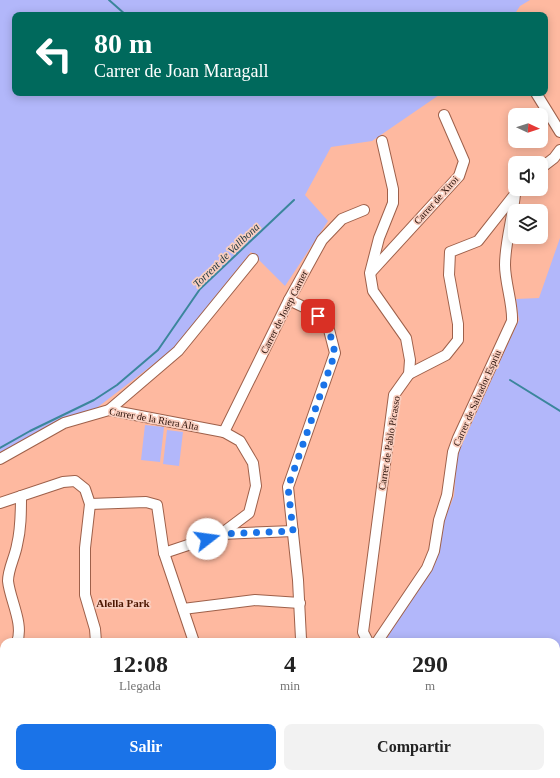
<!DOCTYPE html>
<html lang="es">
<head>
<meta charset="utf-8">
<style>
	:root { --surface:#fff; --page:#f2f2f2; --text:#222; --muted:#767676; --accent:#1a73e8 }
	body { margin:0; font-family:Georgia,serif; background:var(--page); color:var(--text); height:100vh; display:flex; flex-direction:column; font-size:15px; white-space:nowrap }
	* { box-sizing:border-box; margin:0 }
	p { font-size:13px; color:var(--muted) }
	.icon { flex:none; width:22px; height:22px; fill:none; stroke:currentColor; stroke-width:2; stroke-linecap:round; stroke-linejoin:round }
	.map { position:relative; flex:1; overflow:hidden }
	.sheet { position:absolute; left:0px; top:638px; width:560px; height:140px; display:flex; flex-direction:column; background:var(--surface); border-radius:12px 12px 0 0; box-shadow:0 2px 10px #0003 }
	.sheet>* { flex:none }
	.top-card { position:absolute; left:12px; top:12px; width:536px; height:84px; border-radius:8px; box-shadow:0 2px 10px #0003; background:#00695c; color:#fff; overflow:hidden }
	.needle { width:26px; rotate:93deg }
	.controls { position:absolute; left:508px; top:108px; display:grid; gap:8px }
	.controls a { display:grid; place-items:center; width:40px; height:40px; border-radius:8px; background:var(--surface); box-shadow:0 2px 10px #0003; font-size:20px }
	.pin { position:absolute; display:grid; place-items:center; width:34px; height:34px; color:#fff; margin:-17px; border-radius:8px; box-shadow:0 2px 6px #0006 }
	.me { position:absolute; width:44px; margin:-22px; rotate:75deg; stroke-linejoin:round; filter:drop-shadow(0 0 3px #0008) }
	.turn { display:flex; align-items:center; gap:14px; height:84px; padding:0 16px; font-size:18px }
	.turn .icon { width:52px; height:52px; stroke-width:2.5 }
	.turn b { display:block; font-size:28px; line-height:34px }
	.eta { display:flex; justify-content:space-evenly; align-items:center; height:68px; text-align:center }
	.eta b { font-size:24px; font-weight:700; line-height:28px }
	.button { display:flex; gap:8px; margin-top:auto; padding:8px 16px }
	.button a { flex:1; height:46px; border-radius:8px; background:var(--accent); color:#fff; font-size:16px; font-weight:700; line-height:46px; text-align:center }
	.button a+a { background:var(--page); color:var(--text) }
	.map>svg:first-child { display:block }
</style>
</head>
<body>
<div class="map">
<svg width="560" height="778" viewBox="0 0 560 778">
	<rect width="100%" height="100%" fill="#feb9a0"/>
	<g fill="#b2b7fa">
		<polygon points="0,0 530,0 520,6 514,15 15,15 15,93 442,93 372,141 331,147 305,195 328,221 285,286 251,252 172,350 94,410 0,452"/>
		<polygon points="560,238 560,778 306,778 307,774 556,774 556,642 393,642 387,638 439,552 444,521 454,496 457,455 519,320 516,299 539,298"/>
		<polygon points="145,425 164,427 160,462 141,460"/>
		<polygon points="167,430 183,432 179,466 163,464"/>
		<polygon points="29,774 122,774 124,777 135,774 271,774 283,778 29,778"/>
	</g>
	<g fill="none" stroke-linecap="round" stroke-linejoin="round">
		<g stroke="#3b869c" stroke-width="2">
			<polyline points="109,0 126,15"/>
			<polyline points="510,380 560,411"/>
			<polyline points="0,448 30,431 94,400 117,385 158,350 200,289 294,200"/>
			<polyline points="556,689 560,686"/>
		</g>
		<g stroke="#9e604a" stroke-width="12">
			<g id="minor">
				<polyline points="536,93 560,132"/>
				<polyline points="541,168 554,158 560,150"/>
				<polyline points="371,272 459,176 464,161 444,115"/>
				<polyline points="289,300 310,310 327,322 335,353 288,487 298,580 301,639 303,642"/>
				<polyline points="409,374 446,355 458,340 458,324 449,275 450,252 478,241 515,194"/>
				<polyline points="109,410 178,351 253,259"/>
				<polyline points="224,432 289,300 322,240 342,219 364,210"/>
				<polyline points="0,459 64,423 109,410 224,432 240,441 253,463 256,486 249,513 221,534 164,553"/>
				<polyline points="0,503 63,482 75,481 85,489 90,504 85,548 85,595 95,629 96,642"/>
				<polyline points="90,504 146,502 157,505 164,553 194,642"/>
				<polyline points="221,534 293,531"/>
				<polyline points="183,609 255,600 300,603"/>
				<path d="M17,642c7,-18 -7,-42 -9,-61 0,-12 7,-24 9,-36 4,-16 4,-32 4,-49"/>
				<polyline points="368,642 363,632 394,395 409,374 410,360 406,338 373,291 370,273 379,238 393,203 393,189 382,141"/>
				<path d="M377,642l50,-74 7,-17 5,-31 8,-25 6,-43 5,-14 54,-117c1,-17 -7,-38 -7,-56 0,-23 8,-48 10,-71"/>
				<polyline points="0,658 4,659"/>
				<polyline points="0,737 4,737"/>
			</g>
		</g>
		<use href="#minor" stroke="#fff" stroke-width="10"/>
	</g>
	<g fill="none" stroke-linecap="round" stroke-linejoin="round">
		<polyline stroke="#1a73e8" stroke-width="7" stroke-dasharray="0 12.6" points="207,539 221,534 293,531 288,487 335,353 327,322 318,316"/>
	</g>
	<g text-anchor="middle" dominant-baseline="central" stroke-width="3.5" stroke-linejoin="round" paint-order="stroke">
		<g font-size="10" fill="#260e06" stroke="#f9cebf">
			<text transform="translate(436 200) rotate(-48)">Carrer de Xiroi</text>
			<text transform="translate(284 312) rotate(-63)">Carrer de Josep Carner</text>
			<text transform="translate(477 398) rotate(-66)">Carrer de Salvador Espriu</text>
			<text transform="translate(154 419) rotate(10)">Carrer de la Riera Alta</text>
			<text transform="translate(389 443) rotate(-81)">Carrer de Pablo Picasso</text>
		</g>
		<g font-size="11" font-style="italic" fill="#233b43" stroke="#f9cebf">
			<text transform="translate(226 255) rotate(-44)">Torrent de Vallbona</text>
		</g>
		<g font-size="11" font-weight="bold" fill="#4b1500" stroke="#f9cebf">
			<text x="123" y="603">Alella Park</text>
		</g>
	</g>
</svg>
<div class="controls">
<a><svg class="needle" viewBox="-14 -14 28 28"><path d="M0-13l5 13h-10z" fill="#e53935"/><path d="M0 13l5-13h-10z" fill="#767676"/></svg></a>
<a><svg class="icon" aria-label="sound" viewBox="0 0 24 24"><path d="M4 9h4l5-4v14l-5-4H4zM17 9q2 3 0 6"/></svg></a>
<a><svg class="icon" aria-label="layers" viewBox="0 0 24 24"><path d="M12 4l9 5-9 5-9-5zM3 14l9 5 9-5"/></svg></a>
</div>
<div class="pin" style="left:318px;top:316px;background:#d93025"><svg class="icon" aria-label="arrive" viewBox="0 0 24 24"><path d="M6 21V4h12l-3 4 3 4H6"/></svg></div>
<svg class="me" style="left:207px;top:539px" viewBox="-20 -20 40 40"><circle r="19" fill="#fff"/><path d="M0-13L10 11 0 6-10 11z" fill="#1a73e8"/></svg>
<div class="top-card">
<div class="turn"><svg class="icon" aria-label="left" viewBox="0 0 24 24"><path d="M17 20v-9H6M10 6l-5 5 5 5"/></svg><div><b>80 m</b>Carrer de Joan Maragall</div></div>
</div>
<section class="sheet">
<div class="eta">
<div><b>12:08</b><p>Llegada</p></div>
<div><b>4</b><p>min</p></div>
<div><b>290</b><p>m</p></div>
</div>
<div class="button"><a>Salir</a><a>Compartir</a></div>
</section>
</div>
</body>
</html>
